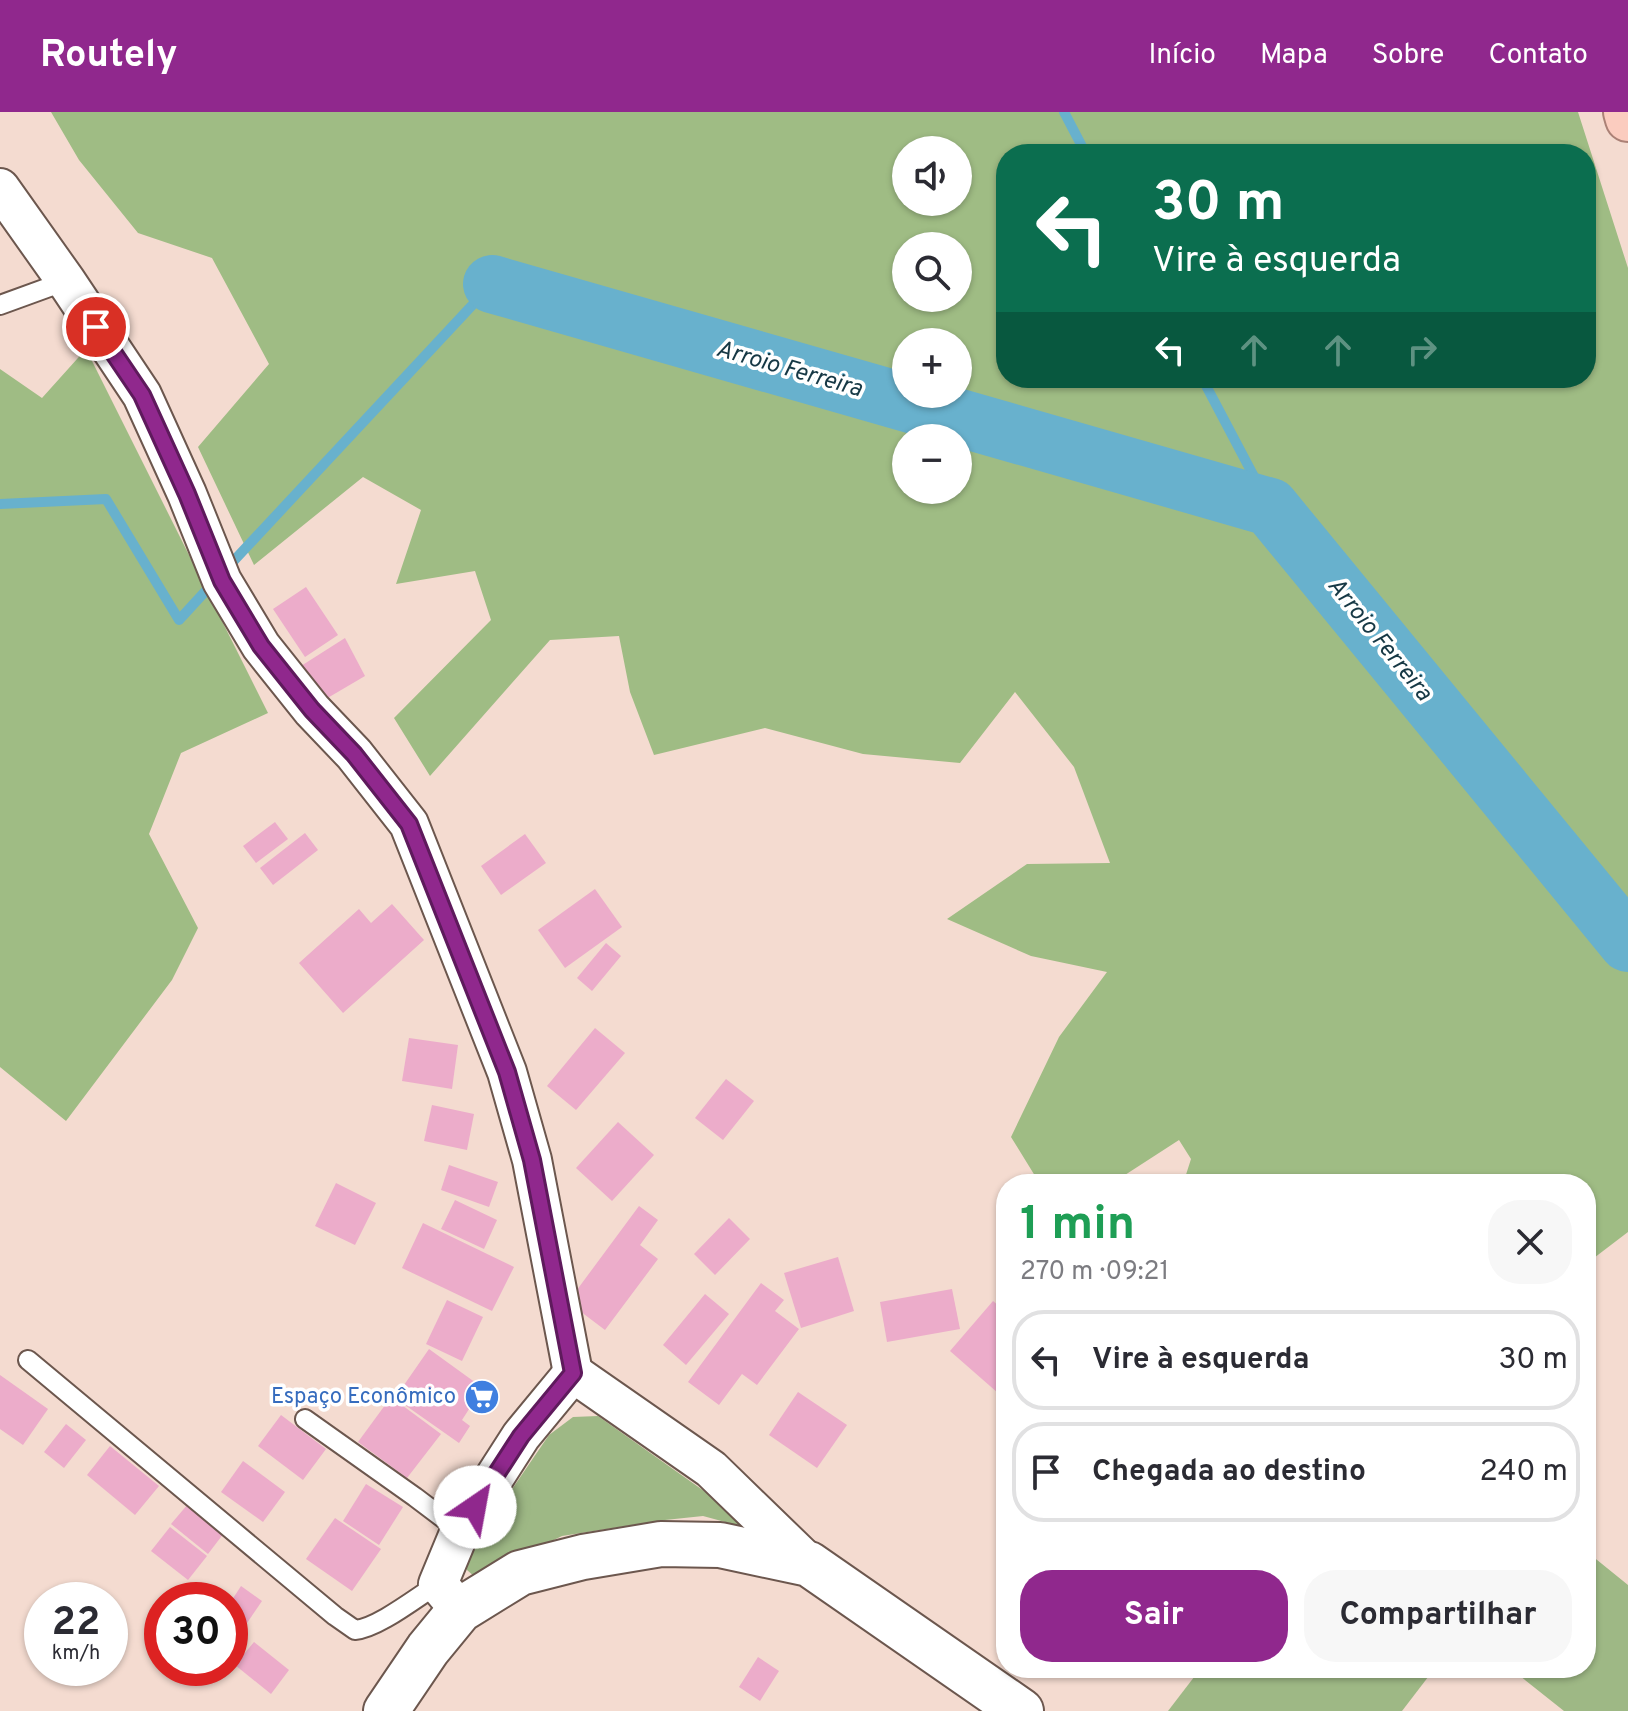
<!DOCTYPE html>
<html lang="pt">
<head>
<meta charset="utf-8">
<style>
	:root { --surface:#fff; --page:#f7f7f7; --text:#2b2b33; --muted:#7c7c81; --line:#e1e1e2; --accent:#90288d }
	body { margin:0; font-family:Overpass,sans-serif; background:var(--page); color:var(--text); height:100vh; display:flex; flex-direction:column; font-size:30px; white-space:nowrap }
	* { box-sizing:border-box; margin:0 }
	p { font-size:26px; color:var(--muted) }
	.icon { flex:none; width:44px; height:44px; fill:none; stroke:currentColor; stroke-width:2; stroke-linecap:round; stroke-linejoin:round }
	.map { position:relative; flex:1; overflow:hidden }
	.details { position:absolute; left:996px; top:1062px; width:600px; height:504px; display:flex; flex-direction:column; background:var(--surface); border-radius:32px; box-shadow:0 2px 6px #0004 }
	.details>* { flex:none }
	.banner { position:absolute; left:996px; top:32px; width:600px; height:244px; border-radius:32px; box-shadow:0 2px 6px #0004; background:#0b6e4f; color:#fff; overflow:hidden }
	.fabs { position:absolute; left:892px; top:24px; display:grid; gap:16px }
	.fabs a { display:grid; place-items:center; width:80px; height:80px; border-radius:50%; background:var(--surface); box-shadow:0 2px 6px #0004; font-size:40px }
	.speed { position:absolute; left:24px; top:1470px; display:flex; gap:16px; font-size:40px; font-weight:700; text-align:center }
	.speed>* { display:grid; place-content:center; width:104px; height:104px; border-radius:50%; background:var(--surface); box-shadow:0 2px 6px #0004; line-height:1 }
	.speed small { font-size:20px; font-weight:400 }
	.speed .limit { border:12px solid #d22; background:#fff; color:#111 }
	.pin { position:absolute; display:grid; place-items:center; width:68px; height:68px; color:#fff; margin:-34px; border:4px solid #fff; border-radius:50%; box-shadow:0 2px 8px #0007 }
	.me { position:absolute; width:88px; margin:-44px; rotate:33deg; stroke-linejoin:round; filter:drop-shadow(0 0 6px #0008) }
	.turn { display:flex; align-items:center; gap:28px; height:168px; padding:0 24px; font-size:36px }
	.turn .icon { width:104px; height:104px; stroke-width:2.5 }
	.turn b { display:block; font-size:56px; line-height:68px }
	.lanes { display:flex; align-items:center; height:76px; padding:0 24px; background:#0003; justify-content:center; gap:40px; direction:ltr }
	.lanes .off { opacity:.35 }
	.round { display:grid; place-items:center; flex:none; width:84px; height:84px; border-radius:32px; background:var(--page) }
	.summary { display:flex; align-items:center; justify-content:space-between; height:136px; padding:0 24px }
	h1 { font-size:48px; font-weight:700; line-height:60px; color:#1e9e55 }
	.primary-button { display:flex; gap:16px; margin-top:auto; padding:16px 24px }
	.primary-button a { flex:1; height:92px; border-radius:32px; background:var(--accent); color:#fff; font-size:32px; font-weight:700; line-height:92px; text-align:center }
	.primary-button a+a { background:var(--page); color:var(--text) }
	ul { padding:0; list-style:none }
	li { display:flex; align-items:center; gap:24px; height:100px; margin:0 16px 12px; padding:0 8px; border:4px solid var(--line); border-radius:32px }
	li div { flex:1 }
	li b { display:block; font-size:30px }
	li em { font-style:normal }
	header { display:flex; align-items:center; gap:48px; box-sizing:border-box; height:112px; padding:0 40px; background:var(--accent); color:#fff }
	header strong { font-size:38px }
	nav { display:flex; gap:44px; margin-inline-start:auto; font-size:28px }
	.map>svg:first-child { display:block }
</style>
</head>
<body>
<header>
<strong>Routely</strong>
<nav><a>Início</a><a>Mapa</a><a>Sobre</a><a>Contato</a></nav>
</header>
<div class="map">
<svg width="1628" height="1599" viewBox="0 0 1628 1599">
	<rect width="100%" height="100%" fill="#f4dbd0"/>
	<g fill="#9eb885">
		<polygon points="598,1304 762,1420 703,1404 665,1408 562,1424 476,1466 467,1458 467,1443 549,1323 573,1305"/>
		<polygon points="1586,1439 1628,1473 1628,1599 1564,1599 1510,1556 1586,1556"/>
		<polygon points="1201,1556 1435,1556 1402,1599 1168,1599"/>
	</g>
	<g fill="#9fbc84" fill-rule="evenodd">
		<path d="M51,0h1527l50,156v964l-42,32v-80h-403l8,-25 -12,-19 -68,44h-71l-29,-47 48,-100 48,-65 -76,-16 -84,-37 80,-55 83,-1 -36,-96 -59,-75 -55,71 -97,-9 -98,-26 -111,27 -24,-63 -11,-56 -69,4 -120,136 -36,-58 97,-98 -16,-49 -79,13 25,-74 -58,-33 -109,88 -56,-118 71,-83 -57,-106 -74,-25 -59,-73zM906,38h52v52h-52zM1006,42h580v224h-580zM906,134h52v52h-52zM906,230h52v52h-52zM906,326h52v52h-52z"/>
		<polygon points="86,237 268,601 181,641 149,722 198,816 172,868 66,1009 0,955 0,257 42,286"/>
	</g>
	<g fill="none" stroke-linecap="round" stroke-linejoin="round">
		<g stroke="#68b1cd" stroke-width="10">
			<polyline points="1064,0 1086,42"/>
			<polyline points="1202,266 1270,395"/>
			<polyline points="0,392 106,387 179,508 213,471"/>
			<polyline points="227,456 492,172"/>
		</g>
		<polyline stroke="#68b1cd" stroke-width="58" points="492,172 1270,395 1628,831"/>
	</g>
	<g fill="#ecacca">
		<polygon points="306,475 338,523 305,545 273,497"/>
		<polygon points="345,526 365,564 319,591 301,554"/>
		<polygon points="275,710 288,727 256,751 243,734"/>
		<polygon points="305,721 318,738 273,773 260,756"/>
		<polygon points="525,722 546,751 501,783 481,754"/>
		<polygon points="595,777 622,815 565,856 538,818"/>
		<polygon points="392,792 424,828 343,901 299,851 359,797 371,811"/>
		<polygon points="606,831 621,844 592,879 577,866"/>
		<polygon points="595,916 625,941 576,998 547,974"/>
		<polygon points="409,926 458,933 452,977 402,969"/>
		<polygon points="726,967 754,989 723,1028 695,1006"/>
		<polygon points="432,993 474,1002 467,1038 424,1029"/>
		<polygon points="618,1010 654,1043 612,1089 576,1056"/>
		<polygon points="449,1053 498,1070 489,1095 441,1078"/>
		<polygon points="336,1071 376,1091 355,1133 315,1114"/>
		<polygon points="455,1088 497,1108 484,1137 441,1117"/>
		<polygon points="639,1094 658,1108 640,1133 658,1147 605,1218 568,1190"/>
		<polygon points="729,1106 750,1127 715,1163 694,1142"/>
		<polygon points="423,1111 514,1155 492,1199 402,1156"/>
		<polygon points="838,1145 854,1199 801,1216 784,1161"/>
		<polygon points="761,1171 784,1188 775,1199 799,1217 757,1273 742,1262 719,1293 688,1270"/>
		<polygon points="952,1177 960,1217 887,1230 880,1190"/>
		<polygon points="705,1182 729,1202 686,1253 663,1233"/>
		<polygon points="447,1188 483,1205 462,1249 426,1232"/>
		<polygon points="993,1189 1006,1200 1006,1288 950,1239"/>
		<polygon points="429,1237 494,1284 481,1301 471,1294 462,1308 470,1314 459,1331 395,1286"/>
		<polygon points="0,1263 48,1297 23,1333 0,1317"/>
		<polygon points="798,1280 847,1313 817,1356 769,1323"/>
		<polygon points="391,1285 441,1322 407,1366 358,1330"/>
		<polygon points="281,1303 326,1337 303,1368 258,1334"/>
		<polygon points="66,1312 86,1328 64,1356 44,1340"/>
		<polygon points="110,1334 159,1374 135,1403 87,1363"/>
		<polygon points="243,1349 285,1380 263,1410 221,1380"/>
		<polygon points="366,1372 403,1395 379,1433 343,1409"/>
		<polygon points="188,1392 224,1421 208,1442 171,1412"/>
		<polygon points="335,1406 381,1437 352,1479 306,1447"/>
		<polygon points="170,1415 207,1444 188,1468 151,1439"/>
		<polygon points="241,1474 262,1489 241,1520 230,1512 230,1491"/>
		<polygon points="254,1530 289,1558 271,1582 235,1553"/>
		<polygon points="758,1545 779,1559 760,1589 739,1575"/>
	</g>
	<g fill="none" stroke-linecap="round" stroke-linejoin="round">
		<g stroke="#6c574e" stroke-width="22">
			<g id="service">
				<polyline points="0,193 66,169"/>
				<path d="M28,1248l307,256 20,14c23,-2 62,-33 83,-46"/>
				<polyline points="305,1307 415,1385 460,1419"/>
			</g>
		</g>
		<g stroke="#6c574e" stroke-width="42">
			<g id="minor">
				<polyline points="0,76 66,169 142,283 187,382 222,469 261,534 312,598 354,642 409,712 507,960 532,1048 573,1261"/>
				<polyline points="573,1261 711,1357 809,1452"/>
				<polyline points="460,1498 438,1472 460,1419 521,1324 573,1261"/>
			</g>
		</g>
		<g stroke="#6c574e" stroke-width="48">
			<polyline id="secondary" points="386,1599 428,1537 460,1498 520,1461 583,1445 661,1432 720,1433 809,1452 1021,1599"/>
		</g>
		<g stroke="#ab8176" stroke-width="48">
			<polyline id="trunk" points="1626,0 1628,7"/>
		</g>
		<use href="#service" stroke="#fff" stroke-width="18"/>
		<use href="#minor" stroke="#fff" stroke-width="38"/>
		<use href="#secondary" stroke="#fff" stroke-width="44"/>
		<use href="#trunk" stroke="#fbccbf" stroke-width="44"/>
	</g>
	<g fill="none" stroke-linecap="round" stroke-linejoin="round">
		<g stroke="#5e1a5c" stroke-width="20">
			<polyline id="route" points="96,215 142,283 187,382 222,469 261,534 312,598 354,642 409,712 507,960 532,1048 573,1261 521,1324 475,1395"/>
		</g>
		<use href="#route" stroke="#90288d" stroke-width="14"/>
	</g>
	<defs>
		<g id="supermarket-disc" transform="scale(1.8)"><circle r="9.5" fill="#3f7fe0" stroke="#fff"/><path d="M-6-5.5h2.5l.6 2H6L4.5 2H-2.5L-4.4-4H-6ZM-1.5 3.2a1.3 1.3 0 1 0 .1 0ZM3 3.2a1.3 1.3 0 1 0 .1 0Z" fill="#fff"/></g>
	</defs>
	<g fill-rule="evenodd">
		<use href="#supermarket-disc" x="482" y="1285"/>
	</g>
	<g text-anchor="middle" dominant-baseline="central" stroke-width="7" stroke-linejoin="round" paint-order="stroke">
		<g font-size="22" fill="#366cbe" stroke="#fff" text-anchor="end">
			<text x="456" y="1285">Espaço Econômico</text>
		</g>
		<g font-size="24" font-style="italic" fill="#163845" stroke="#fff">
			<text transform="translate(789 258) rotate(16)">Arroio Ferreira</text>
			<text transform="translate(1379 528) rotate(51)">Arroio Ferreira</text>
		</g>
	</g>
</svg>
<div class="fabs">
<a><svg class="icon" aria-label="sound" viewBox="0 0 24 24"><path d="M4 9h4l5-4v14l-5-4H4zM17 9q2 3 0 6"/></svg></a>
<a><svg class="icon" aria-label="search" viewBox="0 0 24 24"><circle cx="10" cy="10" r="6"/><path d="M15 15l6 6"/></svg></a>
<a>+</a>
<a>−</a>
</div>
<div class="speed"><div>22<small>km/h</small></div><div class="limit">30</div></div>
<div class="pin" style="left:96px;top:215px;background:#d93025"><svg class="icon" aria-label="arrive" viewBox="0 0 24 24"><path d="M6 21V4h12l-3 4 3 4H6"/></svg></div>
<svg class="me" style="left:475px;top:1395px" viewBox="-20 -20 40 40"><circle r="19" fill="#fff"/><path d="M0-13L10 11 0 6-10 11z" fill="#90288d"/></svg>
<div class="banner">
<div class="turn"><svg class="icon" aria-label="left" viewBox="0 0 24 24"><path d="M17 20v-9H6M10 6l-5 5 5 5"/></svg><div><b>30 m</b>Vire à esquerda</div></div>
<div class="lanes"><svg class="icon" aria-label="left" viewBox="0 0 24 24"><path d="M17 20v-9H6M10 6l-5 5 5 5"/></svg><svg class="icon off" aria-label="ahead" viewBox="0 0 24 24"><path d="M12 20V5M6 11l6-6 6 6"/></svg><svg class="icon off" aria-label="ahead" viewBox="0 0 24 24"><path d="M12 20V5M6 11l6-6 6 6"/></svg><svg class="icon off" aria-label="right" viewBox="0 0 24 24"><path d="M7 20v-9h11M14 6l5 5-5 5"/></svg></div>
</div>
<section class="details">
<div class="summary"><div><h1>1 min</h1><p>270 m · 09:21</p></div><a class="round"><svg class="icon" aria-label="close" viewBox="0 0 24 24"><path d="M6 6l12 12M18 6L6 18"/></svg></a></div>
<ul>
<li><svg class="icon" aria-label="left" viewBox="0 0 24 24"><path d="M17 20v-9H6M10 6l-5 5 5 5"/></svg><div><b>Vire à esquerda</b></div><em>30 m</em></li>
<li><svg class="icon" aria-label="arrive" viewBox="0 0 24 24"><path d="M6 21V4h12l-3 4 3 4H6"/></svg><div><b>Chegada ao destino</b></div><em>240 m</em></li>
</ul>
<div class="primary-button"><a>Sair</a><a>Compartilhar</a></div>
</section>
</div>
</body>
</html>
